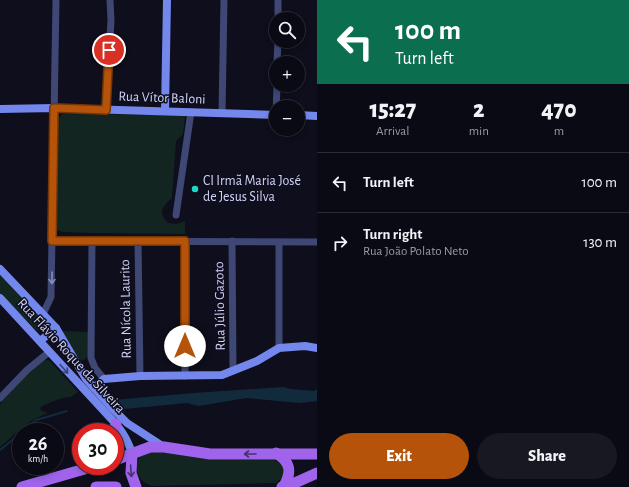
<!DOCTYPE html>
<html lang="en">
<head>
<meta charset="utf-8">
<style>
	:root { --surface:#0a0a15; --page:#181822; --text:#f1f3f6; --muted:#999aa0; --line:#2a2b34; --accent:#b45309 }
	body { margin:0; font-family:"Alegreya Sans",sans-serif; background:var(--page); color:var(--text); height:100vh; display:flex; flex-direction:column; font-size:15px; white-space:nowrap }
	* { box-sizing:border-box; margin:0 }
	p { font-size:13px; color:var(--muted) }
	.icon { flex:none; width:22px; height:22px; fill:none; stroke:currentColor; stroke-width:2; stroke-linecap:round; stroke-linejoin:round }
	.map { position:relative; flex:1; overflow:hidden }
	.side { display:flex; flex-direction:column; background:var(--surface); width:312px }
	.side>* { flex:none }
	.hud { background:#0b6e4f; color:#fff; overflow:hidden }
	.fabs { position:absolute; left:269px; top:12px; display:grid; gap:8px }
	.fabs a { display:grid; place-items:center; width:36px; height:36px; border-radius:50%; background:var(--surface); box-shadow:0 2px 6px #0003,0 0 0 1px var(--line); font-size:20px }
	.speed { position:absolute; left:12px; top:423px; display:flex; gap:8px; font-size:20px; font-weight:700; text-align:center }
	.speed>* { display:grid; place-content:center; width:52px; height:52px; border-radius:50%; background:var(--surface); box-shadow:0 2px 6px #0003,0 0 0 1px var(--line); line-height:1 }
	.speed small { font-size:10px; font-weight:400 }
	.speed .limit { border:6px solid #d22; background:#fff; color:#111 }
	.pin { position:absolute; display:grid; place-items:center; width:34px; height:34px; color:#fff; margin:-17px; border:2px solid #fff; border-radius:50%; box-shadow:0 1px 4px #0007 }
	.me { position:absolute; width:44px; margin:-22px; rotate:0deg; stroke-linejoin:round; filter:drop-shadow(0 0 3px #0008) }
	.turn { display:flex; align-items:center; gap:14px; height:84px; padding:0 12px; font-size:18px }
	.turn .icon { width:52px; height:52px; stroke-width:2.5 }
	.turn b { display:block; font-size:28px; line-height:34px }
	.eta { display:flex; justify-content:space-evenly; align-items:center; height:68px; text-align:center }
	.eta b { font-size:24px; font-weight:800; line-height:28px }
	.primary-button { display:flex; gap:8px; margin-top:auto; padding:8px 12px }
	.primary-button a { flex:1; height:46px; border-radius:24px; background:var(--accent); color:#fff; font-size:16px; font-weight:800; line-height:46px; text-align:center }
	.primary-button a+a { background:var(--page); color:var(--text) }
	ul { padding:0; list-style:none }
	li { display:flex; align-items:center; gap:12px; height:60px; padding:0 12px; border-top:1px solid var(--line) }
	li div { flex:1 }
	li b { display:block; font-size:15px }
	li em { font-style:normal }
	main { display:flex; flex:1; min-height:0 }
	.map>svg:first-child { display:block }
</style>
</head>
<body>
<main>
<div class="map">
<svg width="317" height="487" viewBox="0 0 317 487">
	<rect width="100%" height="100%" fill="#0e0e1c"/>
	<g fill="#122521">
		<path d="M63,114l122,1 -2,19 -7,7 -4,57c-9,8 -15,14 -4,25l8,1 9,-3v13l-95,-1 -27,-1 -6,-2 -4,-6 3,-104z"/>
		<polygon points="0,273 45,321 46,325 44,329 40,331 35,329 0,293"/>
		<path d="M62,331l27,1c0,9 4,26 -8,29z"/>
		<path d="M47,360l3,1 28,31 -7,5c-6,-1 -24,6 -30,10l-1,2 2,2 6,2c-19,6 -33,22 -48,34v-43l23,-27 20,-16z"/>
		<path d="M144,451l29,2 24,5 20,2h57c14,5 14,15 2,23l-124,3c-18,-6 -20,-22 -8,-35z"/>
	</g>
	<polygon fill="#122b3c" points="283,387 291,389 314,391 317,389 317,401 300,403 246,398 199,406 187,403 124,409 113,400 194,393"/>
	<g fill="none" stroke-linecap="round" stroke-linejoin="round">
		<g stroke="#122b3c" stroke-width="2">
			<polyline points="22,432 36,420 67,411"/>
			<polyline points="0,450 21,433"/>
		</g>
		<g stroke="#3f4775" stroke-width="7">
			<polyline points="278,19 278,0"/>
			<polyline points="277,63 278,41"/>
			<polyline points="106,110 111,20 110,0"/>
			<polyline points="222,113 224,0"/>
			<polyline points="276,115 277,85"/>
			<polyline points="176,215 191,112"/>
			<polyline points="52,241 317,242"/>
			<polyline points="92,241 91,358 95,368 104,379"/>
			<polyline points="138,241 140,376"/>
			<polyline points="232,241 233,370"/>
			<polyline points="279,242 279,348"/>
			<polyline points="43,314 51,297 56,0"/>
			<polyline points="185,376 185,241"/>
			<polyline points="0,398 27,370 49,352"/>
		</g>
		<g stroke="#7387ed" stroke-width="8">
			<polyline points="0,109 54,108 276,115"/>
			<polyline points="165,111 167,0"/>
			<polyline points="298,115 317,116"/>
			<polyline points="0,269 56,328 86,379 113,409 127,423 164,447"/>
			<path d="M0,298l116,126c8,10 13,18 16,30"/>
			<polyline points="40,341 56,328"/>
			<polyline points="94,388 104,379 140,376 222,375 257,361 279,348 305,346 317,348"/>
		</g>
		<g stroke="#9f64eb" stroke-width="11">
			<polyline points="114,432 116,424"/>
			<path d="M276,453c15,9 16,19 8,33"/>
			<polyline points="132,454 131,473 136,487"/>
			<polyline points="115,460 150,447 164,447 210,454 317,454"/>
			<polyline points="22,487 95,466"/>
			<polyline points="96,487 116,487"/>
			<polyline points="282,487 297,482 317,473"/>
		</g>
	</g>
	<defs><path id="oneway-shaft" d="M-6 0H5M1.5-3L5.5 0L1.5 3" fill="none" stroke-width="1.6" stroke-linecap="round" stroke-linejoin="round"/></defs>
	<use stroke="#878db7" href="#oneway-shaft" transform="translate(52 278) rotate(91)"/>
	<use stroke="#3b447a" href="#oneway-shaft" transform="translate(64 369) rotate(48)"/>
	<g stroke="#48306f">
		<use href="#oneway-shaft" transform="translate(250 454) rotate(180)"/>
		<use href="#oneway-shaft" transform="translate(131 471) rotate(86)"/>
	</g>
	<g fill="none" stroke-linecap="round" stroke-linejoin="round">
		<g stroke="#753606" stroke-width="10">
			<polyline id="route" points="109,50 106,110 54,108 52,241 185,241 185,346"/>
		</g>
		<use href="#route" stroke="#b45309" stroke-width="7"/>
	</g>
	<circle fill="#1cd8c7" stroke="#0e0e1c" stroke-width="1.5" cx="195" cy="189" r="4"/>
	<g text-anchor="middle" dominant-baseline="central" stroke-width="3" stroke-linejoin="round" paint-order="stroke">
		<g font-size="14" fill="#cfd3f9" stroke="#0e0e1c">
			<text transform="translate(162 98) rotate(2)">Rua Vítor Baloni</text>
			<text transform="translate(220 306) rotate(-91)">Rua Júlio Gazoto</text>
			<text transform="translate(126 309) rotate(-91)">Rua Nícola Laurito</text>
			<text transform="translate(71 356) rotate(47)">Rua Flávio Roque da Silveira</text>
		</g>
		<g font-size="14" fill="#cfd3f9" stroke="#0e0e1c" text-anchor="start">
			<text x="203" y="181">CI Irmã Maria José<tspan x="203" dy="16">de Jesus Silva</tspan></text>
		</g>
	</g>
</svg>
<div class="fabs">
<a><svg class="icon" aria-label="search" viewBox="0 0 24 24"><circle cx="10" cy="10" r="6"/><path d="M15 15l6 6"/></svg></a>
<a>+</a>
<a>−</a>
</div>
<div class="speed"><div>26<small>km/h</small></div><div class="limit">30</div></div>
<div class="pin" style="left:109px;top:50px;background:#d93025"><svg class="icon" aria-label="arrive" viewBox="0 0 24 24"><path d="M6 21V4h12l-3 4 3 4H6"/></svg></div>
<svg class="me" style="left:185px;top:346px" viewBox="-20 -20 40 40"><circle r="19" fill="#fff"/><path d="M0-13L10 11 0 6-10 11z" fill="#b45309"/></svg>
</div>
<section class="side">
<div class="hud">
<div class="turn"><svg class="icon" aria-label="left" viewBox="0 0 24 24"><path d="M17 20v-9H6M10 6l-5 5 5 5"/></svg><div><b>100 m</b>Turn left</div></div>
</div>
<div class="eta">
<div><b>15:27</b><p>Arrival</p></div>
<div><b>2</b><p>min</p></div>
<div><b>470</b><p>m</p></div>
</div>
<ul>
<li><svg class="icon" aria-label="left" viewBox="0 0 24 24"><path d="M17 20v-9H6M10 6l-5 5 5 5"/></svg><div><b>Turn left</b></div><em>100 m</em></li>
<li><svg class="icon" aria-label="right" viewBox="0 0 24 24"><path d="M7 20v-9h11M14 6l5 5-5 5"/></svg><div><b>Turn right</b><p>Rua João Polato Neto</p></div><em>130 m</em></li>
</ul>
<div class="primary-button"><a>Exit</a><a>Share</a></div>
</section>
</main>
</body>
</html>
